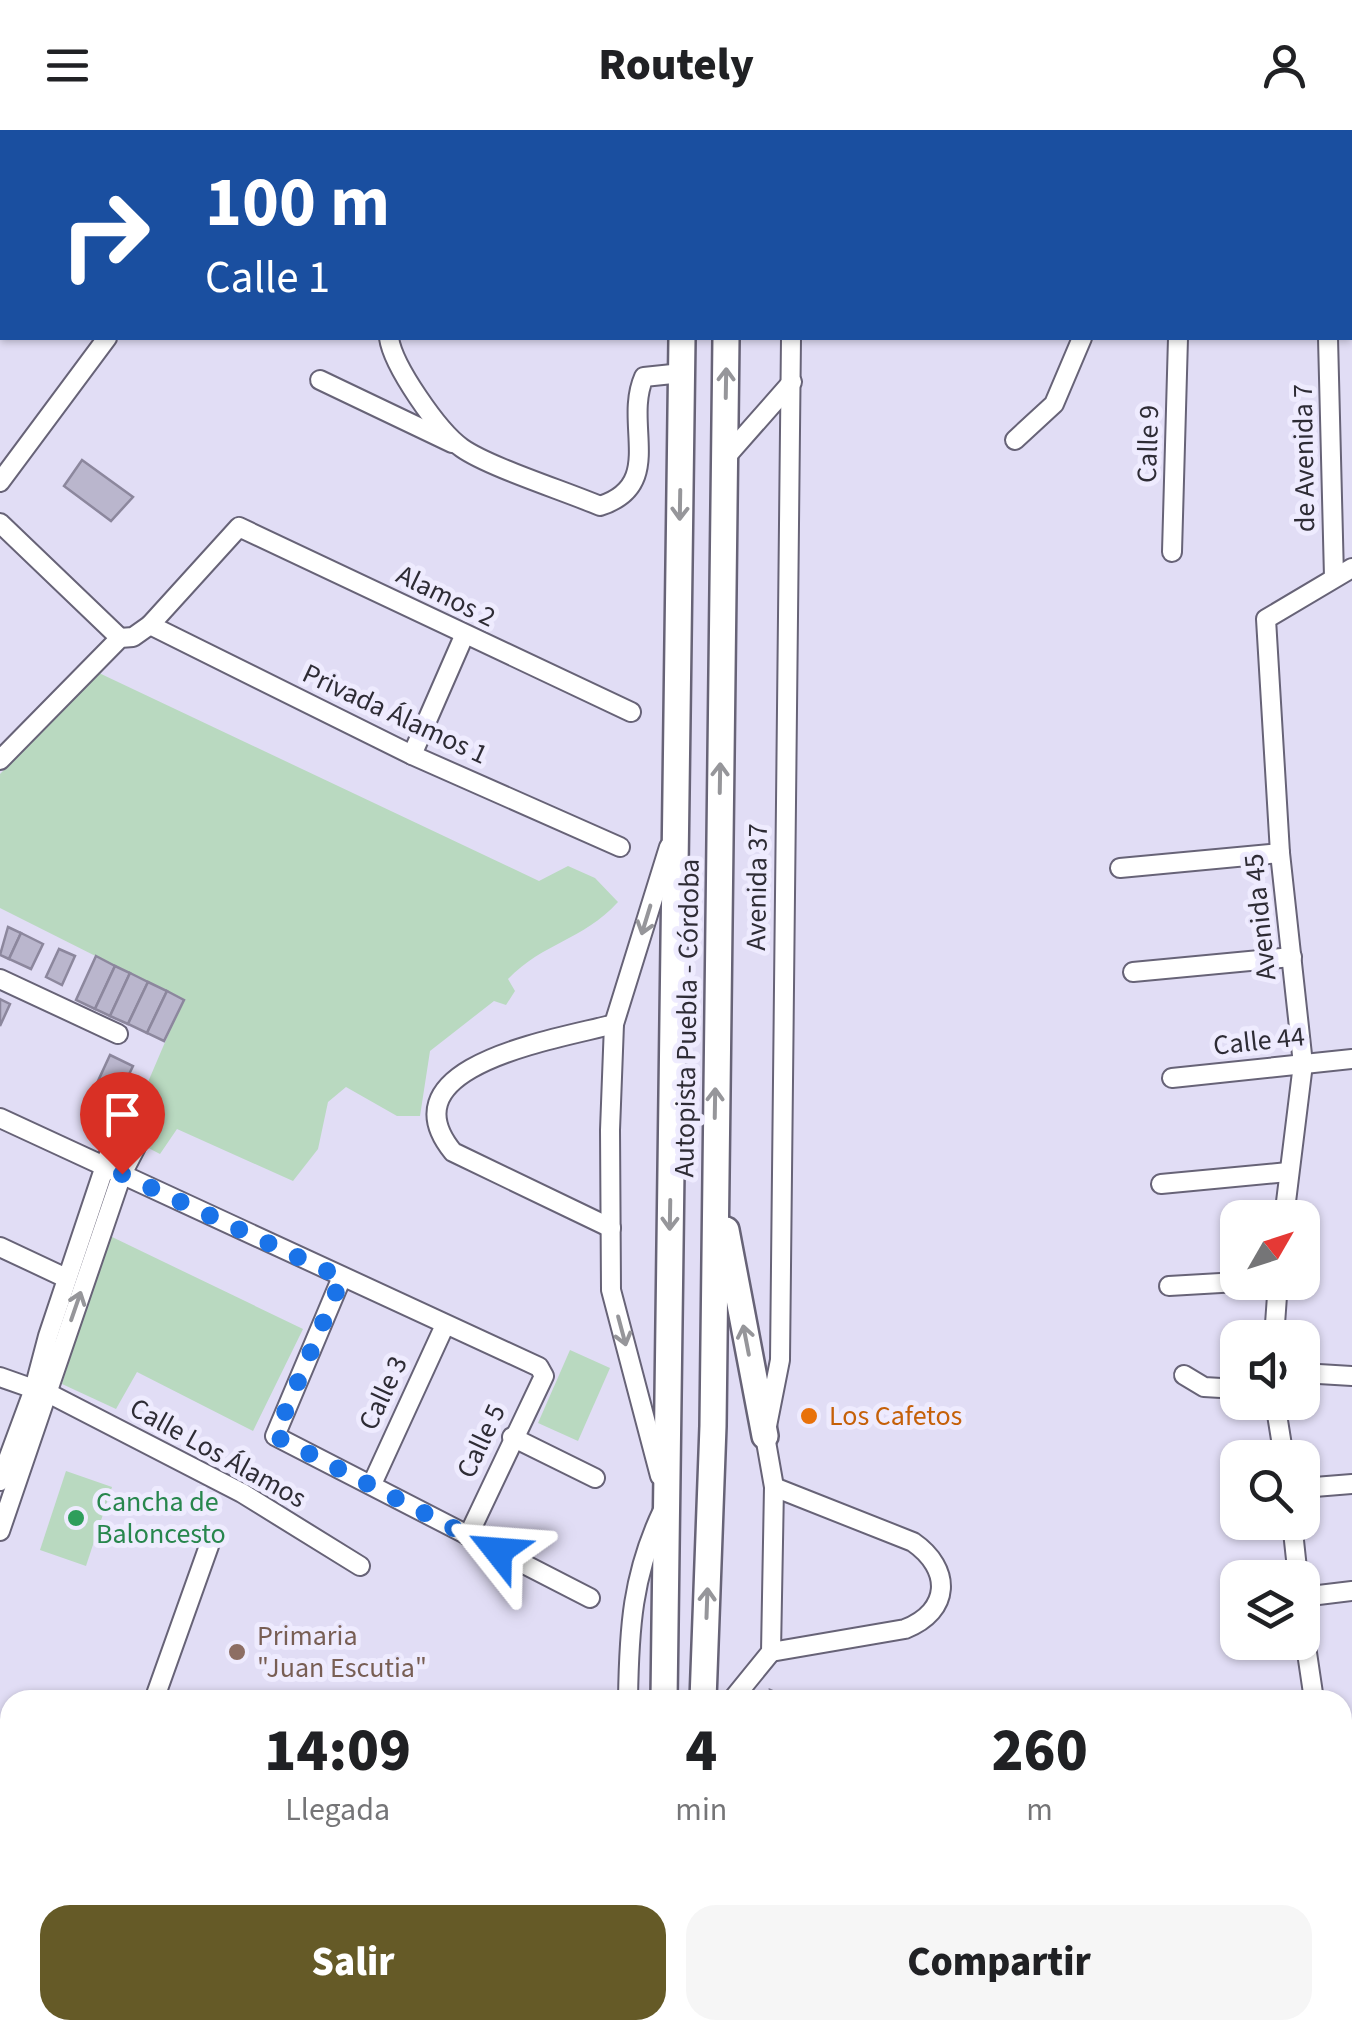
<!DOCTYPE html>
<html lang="es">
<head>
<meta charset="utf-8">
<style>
	:root { --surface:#fff; --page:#f6f6f6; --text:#202124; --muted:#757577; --accent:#655a27 }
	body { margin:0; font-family:"Source Sans 3",sans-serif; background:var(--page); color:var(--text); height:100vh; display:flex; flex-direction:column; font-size:38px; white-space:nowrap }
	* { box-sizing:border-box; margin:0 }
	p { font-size:32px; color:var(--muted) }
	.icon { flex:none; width:55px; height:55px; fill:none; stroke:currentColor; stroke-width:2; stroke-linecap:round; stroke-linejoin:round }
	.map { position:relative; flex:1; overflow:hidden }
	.details { position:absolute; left:0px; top:1560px; width:1352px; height:350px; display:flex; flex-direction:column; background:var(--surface); border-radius:30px 30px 0 0; box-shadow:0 2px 8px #0004 }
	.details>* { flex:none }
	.top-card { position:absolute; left:0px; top:0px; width:1352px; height:210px; box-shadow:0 2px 8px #0004; background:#1a4fa0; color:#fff; overflow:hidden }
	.needle { width:65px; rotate:51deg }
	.buttons { position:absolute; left:1220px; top:1070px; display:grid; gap:20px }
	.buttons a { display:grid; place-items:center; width:100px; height:100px; border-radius:20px; background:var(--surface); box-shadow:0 2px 8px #0004; font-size:50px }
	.pin { position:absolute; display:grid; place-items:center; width:85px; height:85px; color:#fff; margin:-102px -42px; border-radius:50% 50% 50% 0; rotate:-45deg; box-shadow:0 0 10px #0007 }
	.pin .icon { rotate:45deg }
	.me { position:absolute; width:110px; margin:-55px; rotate:298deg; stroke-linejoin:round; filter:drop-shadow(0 0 8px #0008) }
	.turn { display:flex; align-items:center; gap:35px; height:210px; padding:0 40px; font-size:45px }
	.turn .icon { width:130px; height:130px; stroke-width:2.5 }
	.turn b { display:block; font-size:70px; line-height:85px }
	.eta { display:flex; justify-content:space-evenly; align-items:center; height:170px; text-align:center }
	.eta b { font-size:60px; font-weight:800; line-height:70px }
	.cta { display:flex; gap:20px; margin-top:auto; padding:20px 40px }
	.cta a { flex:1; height:115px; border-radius:30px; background:var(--accent); color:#fff; font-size:40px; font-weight:800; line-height:115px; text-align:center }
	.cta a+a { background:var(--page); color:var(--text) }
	header { display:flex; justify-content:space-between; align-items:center; height:130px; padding:0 40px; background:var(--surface); font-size:45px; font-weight:800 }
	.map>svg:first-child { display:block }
</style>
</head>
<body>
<header><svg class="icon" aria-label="menu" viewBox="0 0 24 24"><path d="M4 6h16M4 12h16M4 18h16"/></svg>Routely<svg class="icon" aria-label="person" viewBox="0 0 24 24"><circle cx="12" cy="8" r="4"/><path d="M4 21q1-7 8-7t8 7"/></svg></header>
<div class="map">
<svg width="1352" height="1910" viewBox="0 0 1352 1910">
	<rect width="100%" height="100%" fill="#e1ddf5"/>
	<g fill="#b9d9c0">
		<polygon points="268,0 502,0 274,2"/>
		<path d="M99,543l440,208 29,-15 27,12 23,24c-36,39 -74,40 -110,77l7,12 -9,14 -12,-4 -64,50 -10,65h-23l-51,-29 -18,15 -10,47 -25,32 -116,-52 -17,25 -35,-18 58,-136 -183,-92v-134z"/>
		<polygon points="108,1105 303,1199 253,1301 137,1242 116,1279 62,1254"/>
		<polygon points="570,1220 610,1238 578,1311 538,1293"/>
		<polygon points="66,1341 112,1357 86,1436 40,1420"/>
	</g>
	<g fill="#bab6cd" stroke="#8c879d" stroke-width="2.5">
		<polygon points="82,330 133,367 111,391 64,356"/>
		<polygon points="8,797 21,803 9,829 0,825"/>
		<polygon points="21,803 43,814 31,839 9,829"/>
		<polygon points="59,819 75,826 62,855 46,847"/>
		<polygon points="96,826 115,836 95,879 76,870"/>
		<polygon points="115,836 130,843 110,886 95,879"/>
		<polygon points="130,843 148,852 128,894 110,886"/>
		<polygon points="148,852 167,861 147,903 128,894"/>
		<polygon points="167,861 184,870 164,911 147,903"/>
		<polygon points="0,869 10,874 0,896"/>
		<polygon points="110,925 133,936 114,975 92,964"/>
		<polygon points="770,1560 792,1570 771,1570"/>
		<polygon points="897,1900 1181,1900 1228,1910 909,1910"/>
	</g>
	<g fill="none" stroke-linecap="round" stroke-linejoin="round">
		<g stroke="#676377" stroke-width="22">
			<g id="minor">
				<polyline points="244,0 250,2"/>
				<polyline points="788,0 788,2"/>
				<polyline points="34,2 36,0"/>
				<polyline points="221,2 222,0"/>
				<polyline points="0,40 2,37"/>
				<polyline points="1350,182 1352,180"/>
				<path d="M389,208c4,28 49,93 73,110 27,19 103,43 138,58 66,-21 23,-82 44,-129l38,-4"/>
				<polyline points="1328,208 1334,447"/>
				<polyline points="320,250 452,313"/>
				<polyline points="1015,310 1054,274 1082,208"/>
				<polyline points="725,328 792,252"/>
				<polyline points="0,352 107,208"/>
				<polyline points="0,393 120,508"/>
				<polyline points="1172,422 1178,208"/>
				<polyline points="150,495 412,625 620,717"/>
				<polyline points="412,625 464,506"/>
				<polyline points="0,630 120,508 133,507 150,495 239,397 631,582"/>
				<polyline points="1120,738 1280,723"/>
				<polyline points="1133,842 1292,827"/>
				<polyline points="0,849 118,904"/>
				<polyline points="1172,948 1352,929"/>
				<polyline points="0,988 539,1237 544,1246 468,1406"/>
				<polyline points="1161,1054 1288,1042"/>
				<polyline points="1284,1088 1303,934 1280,723 1266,489 1352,438"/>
				<path d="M611,1098l-158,-76c-71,-87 106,-113 161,-128"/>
				<polyline points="0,1117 66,1148"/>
				<polyline points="342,1147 275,1306 590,1468"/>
				<polyline points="1169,1156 1238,1152"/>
				<polyline points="1274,1208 1278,1152"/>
				<polyline points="1302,1243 1352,1246"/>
				<polyline points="1184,1245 1204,1257 1238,1259"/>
				<polyline points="0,1247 34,1259"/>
				<polyline points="48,1263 242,1363 360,1436"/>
				<polyline points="1275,1272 1284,1328"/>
				<polyline points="512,1307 595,1348"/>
				<polyline points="660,1346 611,1160 610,1000 614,894 669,717"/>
				<polyline points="0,1351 34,1259 48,1206 115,1006"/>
				<polyline points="372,1354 445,1195"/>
				<polyline points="1302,1358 1352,1354"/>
				<polyline points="1292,1392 1298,1448"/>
				<polyline points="0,1401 122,1044 136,1017"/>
				<polyline points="1302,1467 1352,1461"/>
				<polyline points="1302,1489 1314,1570"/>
				<path d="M771,1522l134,-23c46,-18 47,-60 8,-87l-139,-55"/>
				<polyline points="154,1570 210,1413"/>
				<path d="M628,1570c1,-71 4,-125 35,-190"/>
				<polyline points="732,1570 771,1522 774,1357 765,1306 780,1230 791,208"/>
				<polyline points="0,1626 10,1629"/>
				<polyline points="423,1900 449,1910"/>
				<polyline points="760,1900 761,1910"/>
				<polyline points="839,1900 840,1910"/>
				<polyline points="34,1910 37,1900"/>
				<polyline points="181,1910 185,1900"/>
			</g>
		</g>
		<g stroke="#676377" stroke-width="30">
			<g id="highway">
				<polyline points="679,0 679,2"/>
				<polyline points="723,0 723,2"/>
				<polyline points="726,1100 765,1306"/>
				<polyline points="664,1570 682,208"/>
				<polyline points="703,1570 713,1296 726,208"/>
				<polyline points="659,1910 659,1900"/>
				<polyline points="701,1910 701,1900"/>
			</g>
		</g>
		<polyline stroke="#9895a7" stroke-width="4" stroke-dasharray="8 8" stroke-linecap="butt" points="0,1704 10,1676"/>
		<use href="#minor" stroke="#fff" stroke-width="18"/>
		<use href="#highway" stroke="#fff" stroke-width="25"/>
	</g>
	<defs><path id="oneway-shaft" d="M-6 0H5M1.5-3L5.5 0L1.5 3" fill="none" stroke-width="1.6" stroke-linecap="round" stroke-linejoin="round" transform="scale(2.5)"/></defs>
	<g stroke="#96969a">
		<use href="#oneway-shaft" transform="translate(726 253) rotate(-89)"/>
		<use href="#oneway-shaft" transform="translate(680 375) rotate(91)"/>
		<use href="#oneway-shaft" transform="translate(720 648) rotate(-89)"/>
		<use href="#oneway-shaft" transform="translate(646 790) rotate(107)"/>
		<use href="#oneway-shaft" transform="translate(715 973) rotate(-89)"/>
		<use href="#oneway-shaft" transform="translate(670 1085) rotate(91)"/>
		<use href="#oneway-shaft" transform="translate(76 1176) rotate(-71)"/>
		<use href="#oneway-shaft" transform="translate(622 1201) rotate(75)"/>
		<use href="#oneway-shaft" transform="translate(746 1210) rotate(-101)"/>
		<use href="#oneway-shaft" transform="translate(707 1473) rotate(-88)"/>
	</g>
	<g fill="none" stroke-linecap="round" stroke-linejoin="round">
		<polyline stroke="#1a73e8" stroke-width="18" stroke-dasharray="0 32.4" points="122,1044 342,1148 275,1306 498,1421"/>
	</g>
	<circle fill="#e8710a" stroke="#eeebfe" stroke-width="4" cx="809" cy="1286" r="10"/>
	<circle fill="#2e9e5b" stroke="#eeebfe" stroke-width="4" cx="76" cy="1388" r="10"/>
	<circle fill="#8d6e63" stroke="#eeebfe" stroke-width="4" cx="237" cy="1522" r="10"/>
	<g text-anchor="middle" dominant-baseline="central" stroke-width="10" stroke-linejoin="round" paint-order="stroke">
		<g font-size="28" fill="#2e2c35" stroke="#eeebfe">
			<text transform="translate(1148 314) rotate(-88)">Calle 9</text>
			<text transform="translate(1304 328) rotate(-91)">de Avenida 7</text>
			<text transform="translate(446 466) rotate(26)">Alamos 2</text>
			<text transform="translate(395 584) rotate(25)">Privada Álamos 1</text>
			<text transform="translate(757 757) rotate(-89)">Avenida 37</text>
			<text transform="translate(1260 787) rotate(-96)">Avenida 45</text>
			<text transform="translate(687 888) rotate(-89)">Autopista Puebla - Córdoba</text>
			<text transform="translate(1259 911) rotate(-6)">Calle 44</text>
			<text transform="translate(383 1263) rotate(-65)">Calle 3</text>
			<text transform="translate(481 1311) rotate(-65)">Calle 5</text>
			<text transform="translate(218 1323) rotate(29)">Calle Los Álamos</text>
		</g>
		<g font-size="28" fill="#c56008" stroke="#eeebfe" text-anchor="start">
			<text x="829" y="1286">Los Cafetos</text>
		</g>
		<g font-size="28" fill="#27864d" stroke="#eeebfe" text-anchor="start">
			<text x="96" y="1372">Cancha de<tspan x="96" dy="32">Baloncesto</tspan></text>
		</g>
		<g font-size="28" fill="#785e54" stroke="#eeebfe" text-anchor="start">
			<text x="257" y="1506">Primaria<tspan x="257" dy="32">"Juan Escutia"</tspan></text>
		</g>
	</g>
</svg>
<div class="buttons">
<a><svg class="needle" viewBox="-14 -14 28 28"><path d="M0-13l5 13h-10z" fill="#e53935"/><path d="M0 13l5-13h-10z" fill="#757577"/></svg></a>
<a><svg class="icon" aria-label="sound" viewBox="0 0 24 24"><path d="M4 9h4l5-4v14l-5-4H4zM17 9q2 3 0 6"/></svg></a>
<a><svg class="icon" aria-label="search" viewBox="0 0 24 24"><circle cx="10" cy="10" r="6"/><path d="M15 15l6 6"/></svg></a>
<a><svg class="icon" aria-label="layers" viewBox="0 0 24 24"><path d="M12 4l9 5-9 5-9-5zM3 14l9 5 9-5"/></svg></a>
</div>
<div class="pin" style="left:122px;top:1044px;background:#d93025"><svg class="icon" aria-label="arrive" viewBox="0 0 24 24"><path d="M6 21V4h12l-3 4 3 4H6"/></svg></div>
<svg class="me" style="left:498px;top:1421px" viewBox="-20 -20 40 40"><path d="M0-17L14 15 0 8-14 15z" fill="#1a73e8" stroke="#fff" stroke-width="4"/></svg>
<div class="top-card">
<div class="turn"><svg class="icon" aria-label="right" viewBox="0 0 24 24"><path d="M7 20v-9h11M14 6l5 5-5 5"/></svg><div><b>100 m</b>Calle 1</div></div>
</div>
<section class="details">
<div class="eta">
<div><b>14:09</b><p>Llegada</p></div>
<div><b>4</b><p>min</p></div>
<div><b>260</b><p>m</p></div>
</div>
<div class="cta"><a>Salir</a><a>Compartir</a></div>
</section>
</div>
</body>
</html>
